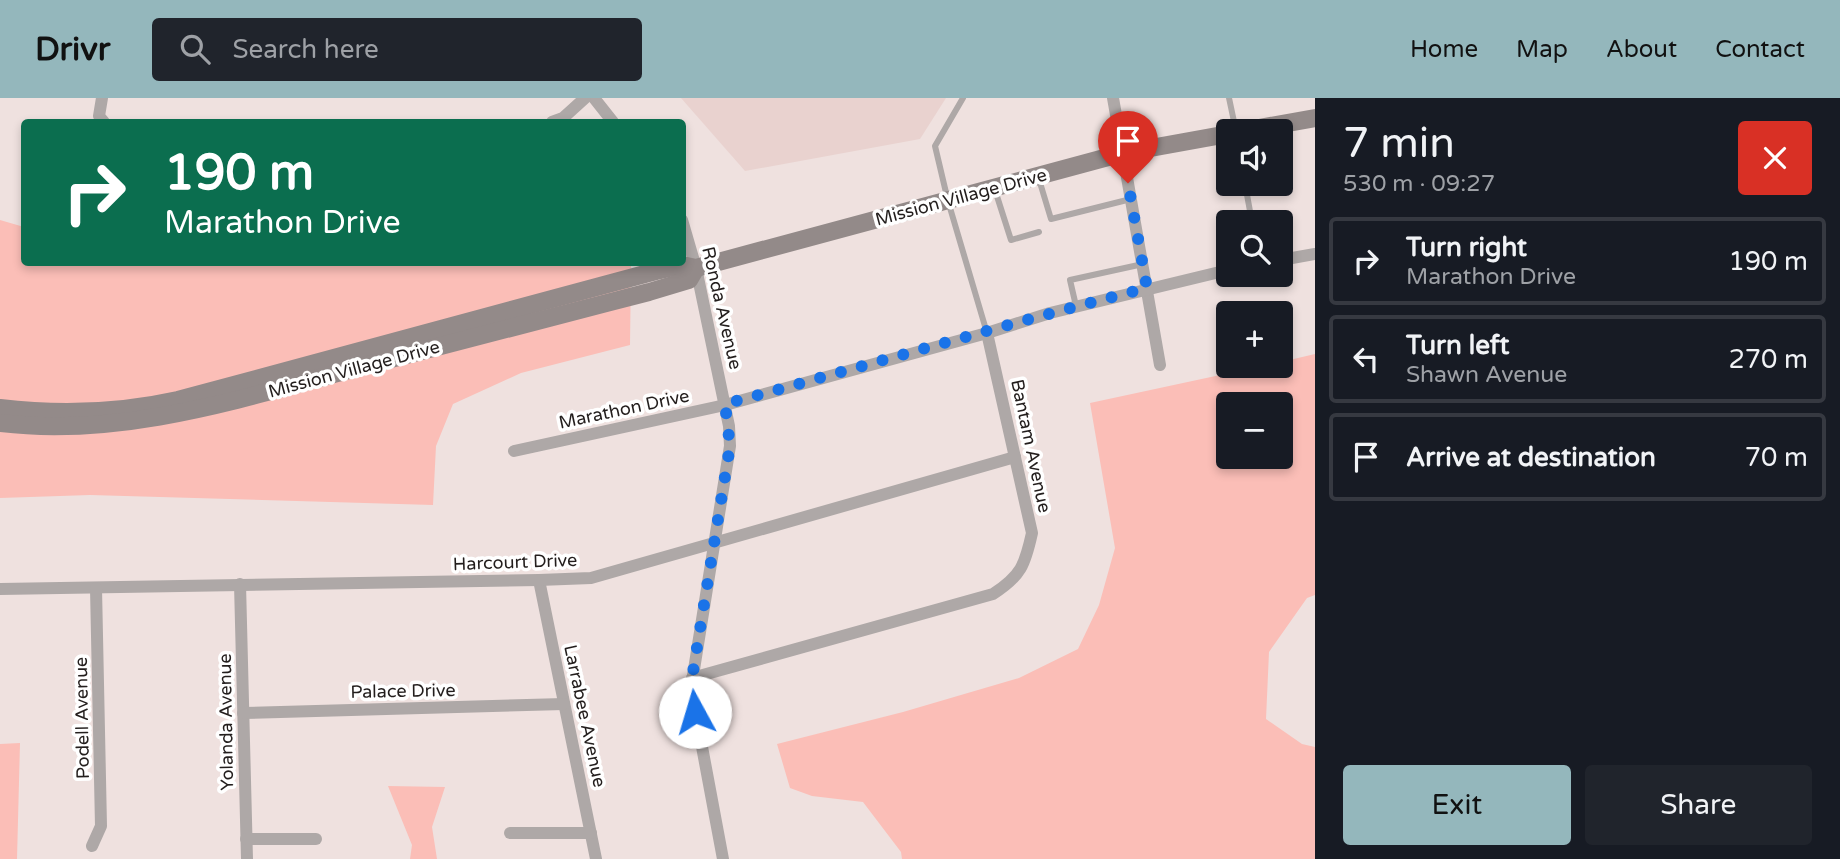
<!DOCTYPE html>
<html lang="en">
<head>
<meta charset="utf-8">
<style>
	:root { --surface:#171b24; --page:#20242c; --text:#f1f3f6; --muted:#9ea1a6; --line:#363941; --accent:#94b7bc }
	body { margin:0; font-family:"Varela Round",sans-serif; background:var(--page); color:var(--text); height:100vh; display:flex; flex-direction:column; font-size:26px; white-space:nowrap }
	* { box-sizing:border-box; margin:0 }
	p { font-size:23px; color:var(--muted) }
	.icon { flex:none; width:38px; height:38px; fill:none; stroke:currentColor; stroke-width:2; stroke-linecap:round; stroke-linejoin:round }
	.map { position:relative; flex:1; overflow:hidden }
	.sheet { display:flex; flex-direction:column; background:var(--surface); width:525px }
	.sheet>* { flex:none }
	.banner { position:absolute; left:21px; top:21px; width:665px; height:147px; border-radius:7px; box-shadow:0 4px 10px #0003; background:#0b6e4f; color:#fff; overflow:hidden }
	.fabs { position:absolute; left:1216px; top:21px; display:grid; gap:14px }
	.fabs a { display:grid; place-items:center; width:77px; height:77px; border-radius:7px; background:var(--surface); box-shadow:0 4px 10px #0003; font-size:35px }
	.pin { position:absolute; display:grid; place-items:center; width:60px; height:60px; color:#fff; margin:-72px -30px; border-radius:50% 50% 50% 0; rotate:-45deg; box-shadow:0 0 7px #0007 }
	.pin .icon { rotate:45deg }
	.me { position:absolute; width:77px; margin:-38px; rotate:354deg; stroke-linejoin:round; filter:drop-shadow(0 0 5px #0008) }
	.turn { display:flex; align-items:center; gap:24px; height:147px; padding:0 28px; font-size:32px }
	.turn .icon { width:91px; height:91px; stroke-width:2.5 }
	.turn b { display:block; font-size:49px; line-height:60px }
	.round { display:grid; place-items:center; flex:none; width:74px; height:74px; border-radius:7px; background:var(--page) }
	.overview { display:flex; align-items:center; justify-content:space-between; height:119px; padding:0 28px }
	h1 { font-size:42px; font-weight:600; line-height:52px }
	.cta { display:flex; gap:14px; margin-top:auto; padding:14px 28px }
	.cta a { flex:1; height:80px; border-radius:7px; background:var(--accent); color:#111; font-size:28px; font-weight:600; line-height:80px; text-align:center }
	.cta a+a { background:var(--page); color:var(--text) }
	ul { padding:0; list-style:none }
	li { display:flex; align-items:center; gap:21px; height:88px; margin:0 14px 10px; padding:0 14px; border:4px solid var(--line); border-radius:7px }
	li div { flex:1 }
	li b { display:block; font-size:26px }
	li em { font-style:normal }
	header { display:flex; align-items:center; gap:42px; box-sizing:border-box; height:98px; padding:0 35px; background:var(--accent); color:#111 }
	header strong { font-size:33px }
	nav { display:flex; gap:38px; margin-inline-start:auto; font-size:24px }
	.search { width:490px; height:63px; background:var(--page); display:flex; align-items:center; gap:18px; box-sizing:border-box; padding:0 24px; border-radius:7px; color:var(--muted); font-size:26px }
	main { display:flex; flex:1; min-height:0 }
	.map>svg:first-child { display:block }
</style>
</head>
<body>
<header>
<strong>Drivr</strong>
<div class="search"><svg class="icon" aria-label="search" viewBox="0 0 24 24"><circle cx="10" cy="10" r="6"/><path d="M15 15l6 6"/></svg>Search here</div>
<nav><a>Home</a><a>Map</a><a>About</a><a>Contact</a></nav>
</header>
<main>
<div class="map">
<svg width="1315" height="761" viewBox="0 0 1315 761">
	<rect width="100%" height="100%" fill="#efe1df"/>
	<polygon fill="#e9d2cf" points="681,0 946,0 920,41 745,73"/>
	<g fill="#fbbeb7" fill-rule="evenodd">
		<polygon points="0,122 24,129 24,164 631,165 630,247 521,275 453,306 436,348 433,407 90,397 0,400"/>
		<path d="M1315,256v241l-8,3 -38,54 -3,67 36,25 13,3v112h-413l-1,-7 -38,-50 -51,-6 -22,-8 -13,-44 126,-32 116,-34 59,-29 21,-44 16,-57 -25,-145 172,-37h19v-4zM1281,306v53h-53v-53z"/>
		<polygon points="20,645 17,761 0,761 0,646"/>
		<polygon points="388,688 445,689 432,729 437,761 410,761 412,747"/>
	</g>
	<g fill="none" stroke-linecap="round" stroke-linejoin="round">
		<g stroke="#aea8a7" stroke-width="6">
			<polyline points="963,0 935,48 948,103 987,235"/>
			<polyline points="1229,0 1236,33"/>
			<polyline points="1038,78 1051,121 1131,101"/>
			<polyline points="1245,86 1252,124"/>
			<polyline points="995,92 1011,142 1039,134"/>
			<polyline points="1076,208 1070,182 1143,166"/>
		</g>
		<g stroke="#aea8a7" stroke-width="12">
			<polyline points="102,0 99,18 104,24"/>
			<polyline points="594,0 613,24"/>
			<polyline points="1113,0 1160,267"/>
			<polyline points="552,24 563,20 585,0"/>
			<polyline points="682,122 696,170 729,328 730,348 691,590 723,761"/>
			<polyline points="1281,162 1315,156"/>
			<polyline points="514,353 725,307 987,235 1050,215 1228,172"/>
			<polyline points="539,482 596,761"/>
			<polyline points="240,486 247,761"/>
			<polyline points="0,491 539,482 591,480 1015,359"/>
			<path d="M692,580l301,-84c28,-18 32,-29 39,-61l-45,-200"/>
			<polyline points="243,615 564,606"/>
			<polyline points="510,735 591,735"/>
			<polyline points="246,741 316,741"/>
			<polyline points="92,748 101,728 96,490"/>
		</g>
		<g stroke="#938a89" stroke-width="18">
			<polyline points="1243,33 1315,20"/>
			<path d="M0,310c60,7 120,5 178,-8l478,-129 26,-6 14,3 427,-115 105,-19"/>
			<path d="M0,325c123,15 243,-25 360,-56 97,-26 193,-50 289,-75l40,-12 7,-12"/>
		</g>
	</g>
	<g fill="none" stroke-linecap="round" stroke-linejoin="round">
		<path stroke="#1a73e8" stroke-width="12" stroke-dasharray="0 21.6" d="M695,614l-4,-24 1,-10 38,-232 -5,-42c141,-38 281,-80 422,-116l-19,-105"/>
	</g>
	<g text-anchor="middle" dominant-baseline="central" stroke-width="7" stroke-linejoin="round" paint-order="stroke">
		<g font-size="18" fill="#231e1d" stroke="#fff">
			<text transform="translate(961 99) rotate(-15)">Mission Village Drive</text>
			<text transform="translate(722 210) rotate(77)">Ronda Avenue</text>
			<text transform="translate(354 271) rotate(-15)">Mission Village Drive</text>
			<text transform="translate(624 311) rotate(-12)">Marathon Drive</text>
			<text transform="translate(1031 348) rotate(78)">Bantam Avenue</text>
			<text transform="translate(515 464) rotate(-2)">Harcourt Drive</text>
			<text transform="translate(403 593) rotate(-1)">Palace Drive</text>
			<text transform="translate(585 618) rotate(78)">Larrabee Avenue</text>
			<text transform="translate(82 620) rotate(-91)">Podell Avenue</text>
			<text transform="translate(226 624) rotate(-91)">Yolanda Avenue</text>
		</g>
	</g>
</svg>
<div class="fabs">
<a><svg class="icon" aria-label="sound" viewBox="0 0 24 24"><path d="M4 9h4l5-4v14l-5-4H4zM17 9q2 3 0 6"/></svg></a>
<a><svg class="icon" aria-label="search" viewBox="0 0 24 24"><circle cx="10" cy="10" r="6"/><path d="M15 15l6 6"/></svg></a>
<a>+</a>
<a>−</a>
</div>
<div class="pin" style="left:1128px;top:85px;background:#d93025"><svg class="icon" aria-label="arrive" viewBox="0 0 24 24"><path d="M6 21V4h12l-3 4 3 4H6"/></svg></div>
<svg class="me" style="left:695px;top:614px" viewBox="-20 -20 40 40"><circle r="19" fill="#fff"/><path d="M0-13L10 11 0 6-10 11z" fill="#1a73e8"/></svg>
<div class="banner">
<div class="turn"><svg class="icon" aria-label="right" viewBox="0 0 24 24"><path d="M7 20v-9h11M14 6l5 5-5 5"/></svg><div><b>190 m</b>Marathon Drive</div></div>
</div>
</div>
<section class="sheet">
<div class="overview"><div><h1>7 min</h1><p>530 m · 09:27</p></div><a class="round" style="background:#d93025;color:#fff"><svg class="icon" aria-label="close" viewBox="0 0 24 24"><path d="M6 6l12 12M18 6L6 18"/></svg></a></div>
<ul>
<li><svg class="icon" aria-label="right" viewBox="0 0 24 24"><path d="M7 20v-9h11M14 6l5 5-5 5"/></svg><div><b>Turn right</b><p>Marathon Drive</p></div><em>190 m</em></li>
<li><svg class="icon" aria-label="left" viewBox="0 0 24 24"><path d="M17 20v-9H6M10 6l-5 5 5 5"/></svg><div><b>Turn left</b><p>Shawn Avenue</p></div><em>270 m</em></li>
<li><svg class="icon" aria-label="arrive" viewBox="0 0 24 24"><path d="M6 21V4h12l-3 4 3 4H6"/></svg><div><b>Arrive at destination</b></div><em>70 m</em></li>
</ul>
<div class="cta"><a>Exit</a><a>Share</a></div>
</section>
</main>
</body>
</html>
